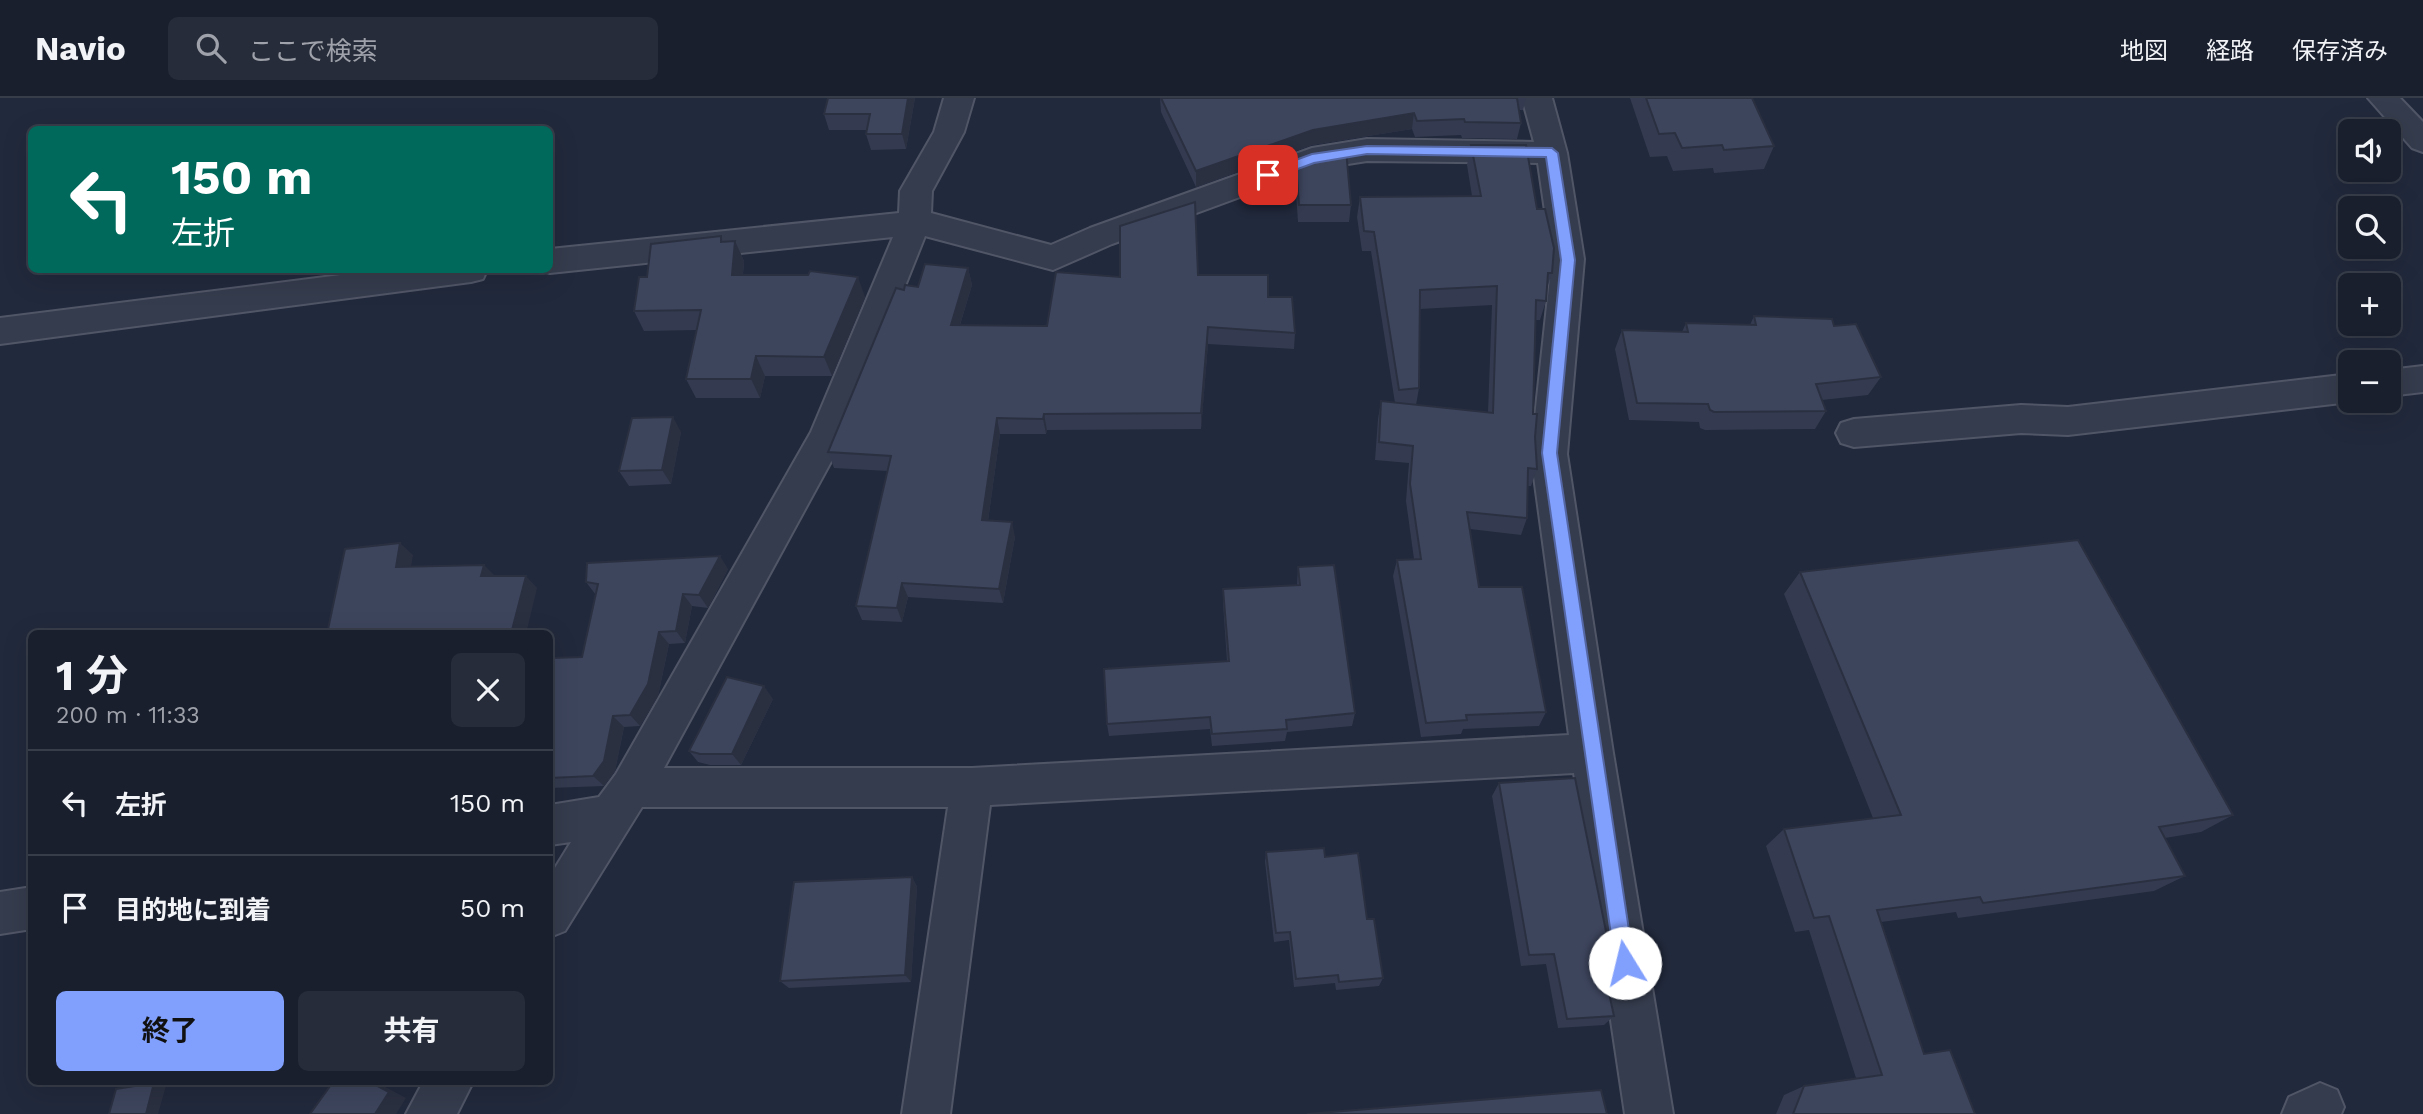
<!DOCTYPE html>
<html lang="ja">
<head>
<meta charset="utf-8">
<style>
	:root { --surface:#191f2d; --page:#262c39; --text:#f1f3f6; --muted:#9fa2aa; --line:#373d49; --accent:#819ffc }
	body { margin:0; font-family:"Work Sans","Noto Sans JP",sans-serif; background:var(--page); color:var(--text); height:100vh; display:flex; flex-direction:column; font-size:26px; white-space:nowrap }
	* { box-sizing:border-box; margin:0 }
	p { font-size:23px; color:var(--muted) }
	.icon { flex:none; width:38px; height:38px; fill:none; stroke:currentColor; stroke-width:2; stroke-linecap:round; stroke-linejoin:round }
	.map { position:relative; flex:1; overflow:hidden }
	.details { position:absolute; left:28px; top:532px; width:525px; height:455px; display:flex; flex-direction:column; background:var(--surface); border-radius:10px; box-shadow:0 7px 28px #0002,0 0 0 2px var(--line) }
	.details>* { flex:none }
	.top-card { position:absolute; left:28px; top:28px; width:525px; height:147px; border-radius:10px; box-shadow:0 7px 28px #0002,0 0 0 2px var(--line); background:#00695c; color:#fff; overflow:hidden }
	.tools { position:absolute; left:2338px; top:21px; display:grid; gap:14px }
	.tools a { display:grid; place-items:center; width:63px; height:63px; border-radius:10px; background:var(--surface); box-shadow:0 7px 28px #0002,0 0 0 2px var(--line); font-size:35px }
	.pin { position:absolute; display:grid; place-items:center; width:60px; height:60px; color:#fff; margin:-30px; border-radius:14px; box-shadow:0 4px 10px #0006 }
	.me { position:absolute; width:77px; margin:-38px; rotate:351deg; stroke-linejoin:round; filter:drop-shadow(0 0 5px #0008) }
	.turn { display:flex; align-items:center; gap:24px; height:147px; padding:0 28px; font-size:32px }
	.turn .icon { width:91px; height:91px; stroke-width:2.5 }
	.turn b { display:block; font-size:49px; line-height:60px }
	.round { display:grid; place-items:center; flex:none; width:74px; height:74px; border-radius:10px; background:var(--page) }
	.headline { display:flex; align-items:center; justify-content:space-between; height:119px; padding:0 28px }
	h1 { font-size:42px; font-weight:700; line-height:52px }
	.cta { display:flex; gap:14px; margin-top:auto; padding:14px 28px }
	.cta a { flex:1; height:80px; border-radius:10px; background:var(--accent); color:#111; font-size:28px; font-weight:700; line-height:80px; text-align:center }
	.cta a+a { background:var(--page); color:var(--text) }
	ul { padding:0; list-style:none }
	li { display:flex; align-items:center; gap:21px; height:105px; padding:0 28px; border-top:2px solid var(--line) }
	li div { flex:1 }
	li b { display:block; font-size:26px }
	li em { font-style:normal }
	header { display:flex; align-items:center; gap:42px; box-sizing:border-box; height:98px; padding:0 35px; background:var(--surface); border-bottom:2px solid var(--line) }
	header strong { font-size:33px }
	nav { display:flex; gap:38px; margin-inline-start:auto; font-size:24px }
	.search { width:490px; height:63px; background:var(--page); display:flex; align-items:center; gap:18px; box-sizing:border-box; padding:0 24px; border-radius:10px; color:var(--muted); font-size:26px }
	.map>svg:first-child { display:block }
</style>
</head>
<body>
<header>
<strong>Navio</strong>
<div class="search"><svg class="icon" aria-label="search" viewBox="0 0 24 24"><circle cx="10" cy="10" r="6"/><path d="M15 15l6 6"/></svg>ここで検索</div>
<nav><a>地図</a><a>経路</a><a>保存済み</a></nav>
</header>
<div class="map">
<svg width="2423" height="1016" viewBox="0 0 2423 1016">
	<rect width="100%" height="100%" fill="#21293c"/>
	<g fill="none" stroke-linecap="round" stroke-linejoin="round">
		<g stroke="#515667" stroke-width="4">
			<g id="street">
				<path d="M944,0h30l-10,34 -32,59 -1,22 120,32 39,-17 222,-80 55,-9 167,3 -12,-44h30l15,55 17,106 -17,195 46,299 60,361h-48l-51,-341 -584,32 -40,309h-48l46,-307h-306l-77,124 -15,6v-61l21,-34 -21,3v-40l49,-8 17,-23 195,-342 82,-195 -343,36 -11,-3h11v-21l349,-36 1,-22 34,-59zM1367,63l171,2 14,96 -21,195 38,281 -597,33h-308l181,-332 80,-200 128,34 59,-26 204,-75z"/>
				<polygon points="2368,0 2400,0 2423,24 2423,54 2412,50"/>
				<polygon points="380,172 487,172 483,181 471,184 0,246 0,220"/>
				<polygon points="2423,268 2423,294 2389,298 2389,272"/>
				<polygon points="2350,276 2350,303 2353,303 2350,304 2068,337 2021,335 1854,349 1841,345 1836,335 1841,325 1854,321 2021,307 2068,309"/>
				<polygon points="32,789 32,831 0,836 0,794"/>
				<polygon points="423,984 473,984 457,1016 406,1016"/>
				<polygon points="2320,985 2337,992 2344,1009 2341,1016 2282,1016 2289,999"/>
			</g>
		</g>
		<use href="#street" fill="#353c4d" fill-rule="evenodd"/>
	</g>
	<g fill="#343b50" fill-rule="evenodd">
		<polygon points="828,0 915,0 906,51 871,52 866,36 867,32 829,32 824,16"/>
		<polygon points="1160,0 1526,0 1523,12 1519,12 1521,25 1517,41 1462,40 1461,37 1415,39 1412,31 1312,47 1196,89 1161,14"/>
		<polygon points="1630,0 1752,0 1774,48 1764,71 1714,75 1713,70 1673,73 1667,58 1650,59"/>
		<path d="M1471,47l66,64 15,64 -5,15 -1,13 -6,19h-4l-3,94 4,55 -6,17h-4v32l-6,17 -51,-6 9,58 67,125 -7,14 -76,3 -2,5 -40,3 -28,-161 4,-16 17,-1 -8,-58 3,-38 -34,-3 3,-41 3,-18 14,2 -24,-152h-9l-5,-34 3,-20 112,-1 -5,-31zM1492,207l-4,107 -72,-7 3,-17 1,-79z"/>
		<polygon points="1296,65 1351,107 1349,124 1298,124 1295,81"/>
		<polygon points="721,138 724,144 735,143 744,163 743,177 865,199 832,278 765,278 760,300 696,300 686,281 697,232 644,233 634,213 647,179"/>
		<polygon points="968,170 972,187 960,227 1047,228 1120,179 1198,177 1268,199 1295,235 1294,251 1208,246 1201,331 1047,332 1046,336 1000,336 988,423 1015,439 1003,505 908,499 902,524 862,522 856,508 888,373 834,370 828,354 904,192 918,189"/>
		<polygon points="1754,218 1834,228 1881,279 1868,297 1822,302 1826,313 1815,331 1705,332 1700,330 1699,324 1629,322 1615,251 1622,232 1682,234 1686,225 1750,227"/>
		<polygon points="681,334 671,386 629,388 619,373"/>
		<polygon points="1298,469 1355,615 1352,628 1287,634 1285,643 1212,648 1210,631 1109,638 1107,626 1227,563 1223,505 1223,491 1297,487"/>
		<polygon points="728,471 708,510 692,508 685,545 669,546 658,598 640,628 624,629 615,673 604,688 550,690 550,560 582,559 596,497 586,484"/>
		<polygon points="1800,474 2233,717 2201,734 2165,740 2185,778 2154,793 1958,820 1956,814 1881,824 1924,956 1975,1016 1776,1016 1784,997 1804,988 1856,980 1809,832 1795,834 1766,748 1784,731 1873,720 1784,496"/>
		<polygon points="773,601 741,667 710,667 698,664 689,653"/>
		<polygon points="1499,685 1610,853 1601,862 1614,918 1604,927 1558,930 1546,866 1521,868 1492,698"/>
		<polygon points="1266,754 1325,759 1367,821 1383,880 1379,888 1336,892 1335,885 1294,889 1289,842 1274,844 1265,764"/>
		<polygon points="912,779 917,789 911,884 789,890 780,883"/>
	</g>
	<g fill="#2b3041">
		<polygon points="908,0 915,0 906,51 902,36"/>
		<polygon points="1414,15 1412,31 1312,47 1196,89 1196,73 1313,32"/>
		<polygon points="735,143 744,163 741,198 732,177"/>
		<polygon points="968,170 972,187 955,243 951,227"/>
		<polygon points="858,179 865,199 832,278 824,259"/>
		<polygon points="1208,229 1208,246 1201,331 1201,315"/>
		<polygon points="756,258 765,278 760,300 751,281"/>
		<polygon points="1044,316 1047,332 1046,336 1043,321"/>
		<polygon points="673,319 681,334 671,386 662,372"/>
		<polygon points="997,320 1000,336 986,437 982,422"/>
		<polygon points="1012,424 1015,439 1003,505 999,491"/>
		<polygon points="400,445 413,457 409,481 396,469"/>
		<polygon points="720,458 728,471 708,510 699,497"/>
		<polygon points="484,467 496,479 481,478"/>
		<polygon points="526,478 537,490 526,536 511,536"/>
		<polygon points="902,485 908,499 902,524 897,510"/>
		<polygon points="683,496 692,508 685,545 676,533"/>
		<polygon points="659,534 669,546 658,598 640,628 630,617"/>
		<polygon points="764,588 773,601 741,667 732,656"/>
		<polygon points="613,618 624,629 615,673 604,688 593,678"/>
		<polygon points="912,779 917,789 911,884 905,877"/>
		<polygon points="370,984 376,984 406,1000 396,1016 375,1016"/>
		<polygon points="154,985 166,988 158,1016 146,1016"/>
	</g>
	<g fill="#3d455d" stroke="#2b3041" stroke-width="2">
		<polygon points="828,0 908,0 902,36 866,36 870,16 824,16"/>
		<polygon points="1161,0 1517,0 1521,25 1465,24 1464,21 1417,23 1414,15 1313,32 1196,73"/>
		<polygon points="1646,0 1752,0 1774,48 1724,52 1722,47 1682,50 1675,35 1659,36"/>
		<polygon points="1471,47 1526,47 1537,111 1545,111 1554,150 1552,175 1548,175 1546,203 1536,202 1533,316 1537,316 1535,339 1537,371 1528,370 1527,420 1467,414 1479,489 1522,489 1546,614 1466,617 1467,622 1426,625 1397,462 1421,461 1410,386 1413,348 1379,344 1381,303 1493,315 1497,188 1420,192 1419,290 1399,292 1374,134 1364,133 1360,99 1481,98"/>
		<polygon points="1346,52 1351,107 1299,107 1296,65 1318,57"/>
		<polygon points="1195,104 1198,177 1268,177 1268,199 1292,199 1295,235 1208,229 1201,315 1044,316 1043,321 997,320 982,422 1012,424 999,491 902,485 897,510 856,508 891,358 828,354 896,190 904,192 905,187 918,189 925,166 968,170 951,227 1047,228 1056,174 1120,179 1120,128"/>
		<polygon points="721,138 721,144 735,143 732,177 808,177 810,173 858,179 824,259 756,258 751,281 686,281 701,212 634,213 639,179 647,179 651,146"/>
		<polygon points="1754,218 1832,221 1834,228 1856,226 1881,279 1816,286 1826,313 1714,314 1710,312 1708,306 1637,305 1622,232 1688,234 1686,225 1756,227"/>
		<polygon points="673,319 662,372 619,373 632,320"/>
		<polygon points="2078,442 2233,717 2159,729 2185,778 1983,805 1980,799 1877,812 1924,956 1950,952 1975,1016 1793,1016 1804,988 1882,977 1829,818 1814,820 1784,731 1901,717 1800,474"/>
		<polygon points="400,445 396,469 484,467 481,478 526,478 511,536 327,536 345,451"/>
		<polygon points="720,458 699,497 683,496 676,533 659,534 648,586 630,617 613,618 604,663 593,678 550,680 550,560 582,559 598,486 586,484 587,465"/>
		<polygon points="1334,467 1355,615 1286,622 1287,631 1212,636 1210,619 1107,626 1104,571 1229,563 1223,491 1300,487 1298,469"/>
		<polygon points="727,579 764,588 732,656 700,656 689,653"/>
		<polygon points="1575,680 1610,853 1600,854 1614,918 1567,921 1554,856 1529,857 1499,685"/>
		<polygon points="1324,750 1325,759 1358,755 1367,821 1374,821 1383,880 1339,884 1338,877 1296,881 1290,834 1276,835 1266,754"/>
		<polygon points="912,779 905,877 780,883 794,784"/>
		<polygon points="333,984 370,984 389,994 375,1016 310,1016"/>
		<polygon points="154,985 146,1016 109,1016 116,991"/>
		<polygon points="1601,992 1607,1016 1307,1016"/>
	</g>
	<polygon fill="#819ffc" stroke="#5467a4" stroke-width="2" points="1367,48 1552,50 1558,55 1575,162 1557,355 1634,865 1631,871 1625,874 1618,871 1615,865 1542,355 1561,162 1546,59 1367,56 1314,65 1268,82 1261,77 1263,74 1312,56"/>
</svg>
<div class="tools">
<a><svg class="icon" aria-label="sound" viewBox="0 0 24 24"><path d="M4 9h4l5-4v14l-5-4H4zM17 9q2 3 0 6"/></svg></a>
<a><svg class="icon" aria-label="search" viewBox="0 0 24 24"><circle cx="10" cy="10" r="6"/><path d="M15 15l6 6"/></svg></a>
<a>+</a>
<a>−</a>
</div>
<div class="pin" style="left:1268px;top:77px;background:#d93025"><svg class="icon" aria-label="arrive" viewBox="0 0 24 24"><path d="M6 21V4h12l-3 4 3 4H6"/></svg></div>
<svg class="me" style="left:1625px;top:865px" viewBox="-20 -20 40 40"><circle r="19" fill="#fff"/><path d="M0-13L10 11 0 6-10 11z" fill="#819ffc"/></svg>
<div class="top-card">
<div class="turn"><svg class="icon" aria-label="left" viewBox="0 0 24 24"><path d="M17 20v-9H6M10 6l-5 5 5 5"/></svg><div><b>150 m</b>左折</div></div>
</div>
<section class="details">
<div class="headline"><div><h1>1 分</h1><p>200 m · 11:33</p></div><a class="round"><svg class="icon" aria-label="close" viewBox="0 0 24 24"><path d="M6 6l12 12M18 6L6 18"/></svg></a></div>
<ul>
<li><svg class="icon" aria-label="left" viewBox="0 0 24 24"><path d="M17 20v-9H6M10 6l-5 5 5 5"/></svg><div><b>左折</b></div><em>150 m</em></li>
<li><svg class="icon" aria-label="arrive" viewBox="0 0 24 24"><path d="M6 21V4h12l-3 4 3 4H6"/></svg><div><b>目的地に到着</b></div><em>50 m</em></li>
</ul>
<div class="cta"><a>終了</a><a>共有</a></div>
</section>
</div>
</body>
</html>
